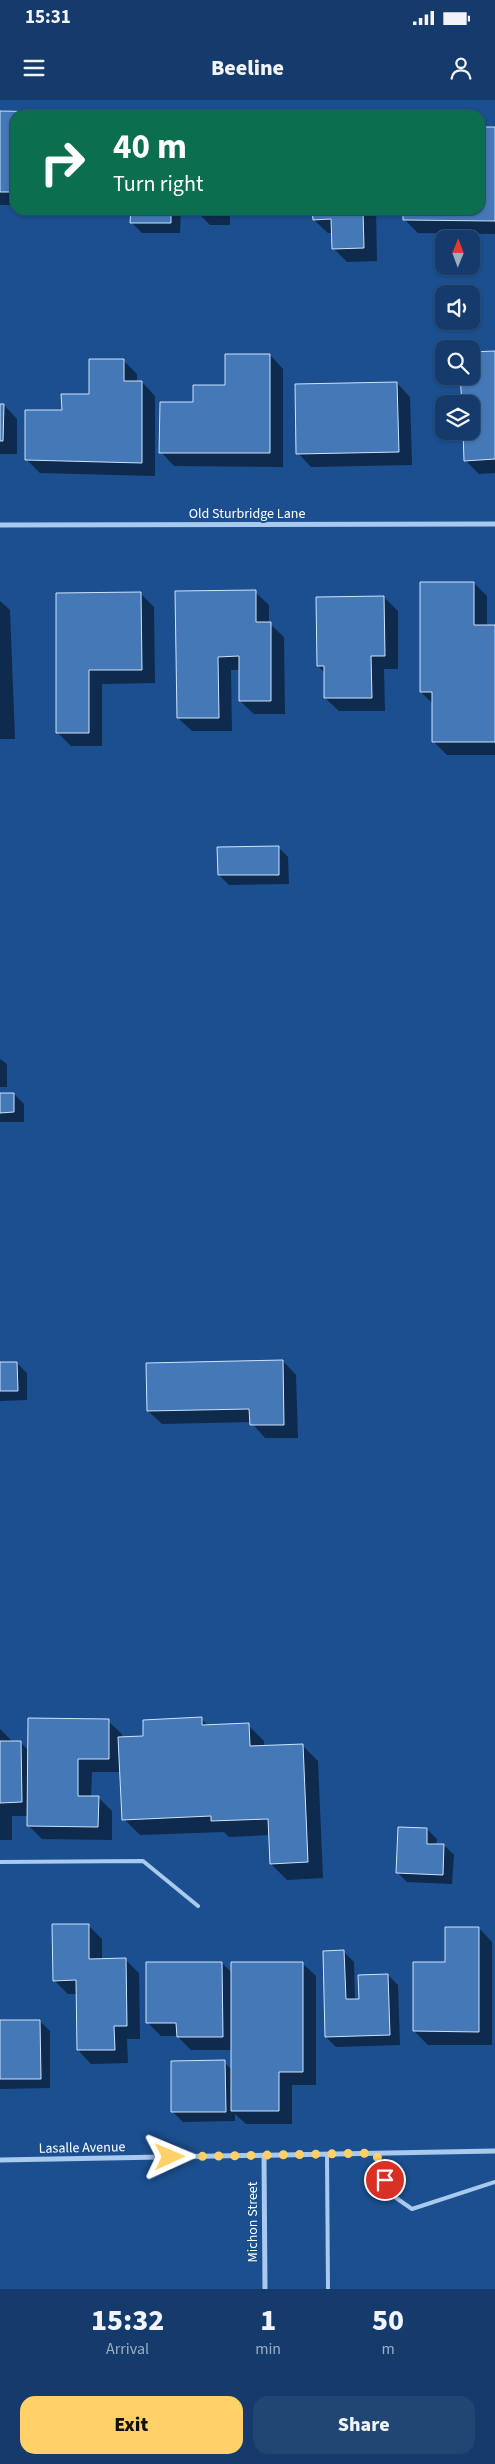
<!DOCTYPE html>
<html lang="en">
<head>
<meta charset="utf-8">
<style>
	:root { --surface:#143b6b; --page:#214673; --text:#f1f3f6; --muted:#9dadc1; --line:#33557e; --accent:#ffd166 }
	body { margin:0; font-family:"Source Sans 3",sans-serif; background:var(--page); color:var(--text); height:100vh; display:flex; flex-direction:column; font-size:19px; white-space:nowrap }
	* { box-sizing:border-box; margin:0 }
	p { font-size:16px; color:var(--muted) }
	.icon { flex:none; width:28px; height:28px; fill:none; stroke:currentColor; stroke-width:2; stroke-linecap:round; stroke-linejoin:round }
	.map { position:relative; height:2189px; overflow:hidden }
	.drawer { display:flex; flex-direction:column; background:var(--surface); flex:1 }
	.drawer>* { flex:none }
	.banner { position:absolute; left:10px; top:10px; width:475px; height:105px; border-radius:15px; box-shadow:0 1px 4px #0004,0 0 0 1px var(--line); background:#0b6e4f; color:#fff; overflow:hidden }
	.needle { width:32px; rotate:1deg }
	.buttons { position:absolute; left:435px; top:130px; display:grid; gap:10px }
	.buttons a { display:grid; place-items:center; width:45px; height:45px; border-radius:10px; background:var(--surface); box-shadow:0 1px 4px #0004,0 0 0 1px var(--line); font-size:25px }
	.pin { position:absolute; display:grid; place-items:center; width:42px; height:42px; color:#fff; margin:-21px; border:2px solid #fff; border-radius:50%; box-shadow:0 1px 5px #0007 }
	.me { position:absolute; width:55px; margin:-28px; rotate:89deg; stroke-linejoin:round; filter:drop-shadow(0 0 4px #0008) }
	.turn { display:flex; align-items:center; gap:18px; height:105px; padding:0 20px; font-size:22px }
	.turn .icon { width:65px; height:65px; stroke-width:2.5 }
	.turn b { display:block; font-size:35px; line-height:42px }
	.eta { display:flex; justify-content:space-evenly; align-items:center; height:85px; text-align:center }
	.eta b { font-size:30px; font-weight:800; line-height:35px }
	.action { display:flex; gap:10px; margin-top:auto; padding:10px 20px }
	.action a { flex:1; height:58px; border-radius:15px; background:var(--accent); color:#111; font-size:20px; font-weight:800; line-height:58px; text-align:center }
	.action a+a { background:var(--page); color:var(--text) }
	.status { display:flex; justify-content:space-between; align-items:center; height:35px; padding:0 25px; background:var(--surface); direction:ltr }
	.status svg { height:14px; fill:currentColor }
	header { display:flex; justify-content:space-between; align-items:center; height:65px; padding:0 20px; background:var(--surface); font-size:22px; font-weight:800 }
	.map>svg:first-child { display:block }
</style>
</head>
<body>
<div class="status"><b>15:31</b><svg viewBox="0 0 49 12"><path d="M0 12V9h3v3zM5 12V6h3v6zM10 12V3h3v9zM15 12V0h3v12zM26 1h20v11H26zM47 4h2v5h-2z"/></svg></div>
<header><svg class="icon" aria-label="menu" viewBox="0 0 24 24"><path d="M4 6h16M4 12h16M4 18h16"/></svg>Beeline<svg class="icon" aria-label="person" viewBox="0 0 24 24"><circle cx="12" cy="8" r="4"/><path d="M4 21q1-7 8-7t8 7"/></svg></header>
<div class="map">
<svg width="495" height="2189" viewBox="0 0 495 2189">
	<rect width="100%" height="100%" fill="#1b4f8f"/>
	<g fill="#0007">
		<polygon points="0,13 46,13 48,15 15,15 15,105 0,105"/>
		<polygon points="480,28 495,28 495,134 418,133 404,119 404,110 480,110"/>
		<polygon points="132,110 181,110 180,133 142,133 132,123"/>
		<polygon points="200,110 230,110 230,125 210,125 200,115"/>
		<polygon points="293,110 376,110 377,161 347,162 333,148 333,133 328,133 314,120 314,112 296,113"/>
		<polygon points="495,252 495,373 479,374 465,360 471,331 471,276"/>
		<polygon points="270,255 283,269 283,367 174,366 161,352 194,304 226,286"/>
		<polygon points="123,260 137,274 137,282 142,282 155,296 155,376 40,373 26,359 63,311 90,295"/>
		<polygon points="397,283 410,297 412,365 311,367 298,353"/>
		<polygon points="0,305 4,305 17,319 17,354 0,354"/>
		<polygon points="474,483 487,496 487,526 495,526 495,655 447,655 433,641 433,604 421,592"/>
		<polygon points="255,492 269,505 269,523 284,537 285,614 254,614 240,601 240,570 231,570 232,631 192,631 178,618"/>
		<polygon points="57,494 141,494 154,507 155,583 102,584 102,646 71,646 58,633"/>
		<polygon points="384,497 398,511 398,569 384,569 385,611 339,611 325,598 325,573 318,566"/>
		<polygon points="0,501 10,510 15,639 0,639"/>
		<polygon points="278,747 288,757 289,784 229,785 219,775"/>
		<polygon points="0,959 7,964 7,987 0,987"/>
		<polygon points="14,994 24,1004 24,1022 0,1022 0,995"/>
		<polygon points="283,1261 296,1275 298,1338 265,1338 251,1322 162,1324 148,1311"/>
		<polygon points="17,1263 27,1273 27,1300 0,1301 0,1264"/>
		<polygon points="201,1619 209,1626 248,1625 264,1641 264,1647 302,1645 318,1661 323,1778 287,1780 271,1764 270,1735 229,1737 224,1732 140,1735 124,1719 121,1672 92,1672 91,1697 98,1697 112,1711 112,1740 42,1739 29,1726 29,1716 12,1716 12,1740 0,1740 0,1629 12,1641 20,1642 29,1651 108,1621 122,1634 122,1638 145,1637"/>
		<polygon points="427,1729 437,1739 436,1745 444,1745 454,1755 452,1784 407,1782 397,1772"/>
		<polygon points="88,1825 102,1839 102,1860 126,1860 139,1873 140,1939 127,1939 128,1963 91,1964 78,1950 77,1894 68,1894 54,1880"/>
		<polygon points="479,1828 492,1842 492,1945 428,1945 414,1931"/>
		<polygon points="344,1852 354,1862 355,1900 360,1900 388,1875 398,1885 400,1945 336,1947 326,1937"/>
		<polygon points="222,1863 232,1873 302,1863 316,1876 316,1985 292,1985 292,2024 246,2024 235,2014 235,2021 183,2022 173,2012 224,1962 232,1970 232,1950 191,1950 177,1936 161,1936 148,1923"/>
		<polygon points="0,1921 40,1921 50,1931 50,1988 0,1989"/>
	</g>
	<g fill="#4478b7" stroke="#cfe3fa">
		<polygon points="0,11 47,12 46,15 15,15 15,92 0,92"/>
		<polygon points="480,27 495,27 495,121 403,120 403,110 480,110"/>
		<polygon points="131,110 171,110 171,123 130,123"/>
		<rect x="199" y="110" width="21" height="5"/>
		<polygon points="312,110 363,110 364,148 332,149 331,119 313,120"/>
		<polygon points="495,251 495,359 464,361 463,331 471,331 471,304 462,304 460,276 471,276 471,252"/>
		<polygon points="225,254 270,254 270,353 159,353 160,302 193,302 193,285 225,285"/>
		<polygon points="89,259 124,259 124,281 142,281 142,363 25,360 25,310 62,310 61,294 89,294"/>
		<polygon points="397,282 399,352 296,354 295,284"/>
		<polygon points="0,304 4,304 3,341 0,341"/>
		<polygon points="420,482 474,482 474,525 495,525 495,642 432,642 432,592 420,592"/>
		<polygon points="256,490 256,522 271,522 271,601 239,601 239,556 218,557 219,618 177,618 175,491"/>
		<polygon points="141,492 142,570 89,570 89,633 56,633 56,493"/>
		<polygon points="384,496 385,556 371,556 372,598 324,598 324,566 317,566 316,497"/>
		<polygon points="279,746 279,775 218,775 217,747"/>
		<polygon points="0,993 14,993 14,1012 0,1013"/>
		<polygon points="283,1260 284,1325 250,1325 249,1309 147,1311 146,1263"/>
		<polygon points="0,1262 17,1262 18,1291 0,1291"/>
		<polygon points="202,1617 202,1625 249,1623 250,1646 303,1644 308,1762 270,1764 268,1719 211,1721 211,1716 122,1720 118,1637 143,1636 143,1620"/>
		<polygon points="28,1618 109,1619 109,1659 78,1659 78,1696 99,1696 98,1727 27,1726"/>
		<polygon points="0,1641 21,1641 22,1702 0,1703"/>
		<polygon points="398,1727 427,1728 427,1744 444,1744 443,1775 396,1773"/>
		<polygon points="52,1824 89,1824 89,1859 126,1858 127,1926 114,1926 115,1950 77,1950 76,1880 53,1881"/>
		<polygon points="445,1827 479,1827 479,1932 413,1931 413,1862 445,1862"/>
		<polygon points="344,1850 346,1899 359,1899 358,1875 388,1874 390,1935 325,1937 323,1851"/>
		<polygon points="146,1862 222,1862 223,1937 177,1937 176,1923 146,1923"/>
		<polygon points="231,1862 303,1862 303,1972 279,1972 279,2011 231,2011"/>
		<polygon points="0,1920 40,1920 41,1979 0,1979"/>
		<polygon points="225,1960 226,2012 171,2012 171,1961"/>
	</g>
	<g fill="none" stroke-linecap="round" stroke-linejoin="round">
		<g stroke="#a9c9ee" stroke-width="4">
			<polyline points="0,1762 143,1761 198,1806"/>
			<polyline points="376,2053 389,2093 412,2109 495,2082"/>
			<polyline points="327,2055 328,2189"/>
		</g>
		<g stroke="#a9c9ee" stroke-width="5">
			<polyline points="0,425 495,424"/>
			<polyline points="264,2055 265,2189"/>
			<polyline points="0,2060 495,2051"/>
		</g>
	</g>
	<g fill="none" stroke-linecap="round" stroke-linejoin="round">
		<polyline stroke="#ffd166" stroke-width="9" stroke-dasharray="0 16.2" points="170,2057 376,2053 385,2080"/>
	</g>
	<g text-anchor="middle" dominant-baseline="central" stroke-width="4" stroke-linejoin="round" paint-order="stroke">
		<g font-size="14" fill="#fff" stroke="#1b4f8f">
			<text x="247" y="414">Old Sturbridge Lane</text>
			<text transform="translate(82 2048) rotate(-1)">Lasalle Avenue</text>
			<text transform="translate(253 2122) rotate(-90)">Michon Street</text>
		</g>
	</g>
</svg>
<div class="buttons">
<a><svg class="needle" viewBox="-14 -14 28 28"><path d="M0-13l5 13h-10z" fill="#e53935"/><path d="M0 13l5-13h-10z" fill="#9dadc1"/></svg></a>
<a><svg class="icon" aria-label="sound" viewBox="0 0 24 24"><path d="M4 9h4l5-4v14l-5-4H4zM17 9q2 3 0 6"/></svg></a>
<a><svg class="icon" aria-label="search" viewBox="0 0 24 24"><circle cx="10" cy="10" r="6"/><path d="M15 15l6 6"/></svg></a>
<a><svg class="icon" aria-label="layers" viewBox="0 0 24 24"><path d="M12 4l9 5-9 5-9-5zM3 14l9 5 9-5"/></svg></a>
</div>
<div class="pin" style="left:385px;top:2080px;background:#d93025"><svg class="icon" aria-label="arrive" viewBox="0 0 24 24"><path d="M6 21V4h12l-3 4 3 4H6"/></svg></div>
<svg class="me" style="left:170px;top:2057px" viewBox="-20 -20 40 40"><path d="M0-17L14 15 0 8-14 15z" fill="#ffd166" stroke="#fff" stroke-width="4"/></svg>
<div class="banner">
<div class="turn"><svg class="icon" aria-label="right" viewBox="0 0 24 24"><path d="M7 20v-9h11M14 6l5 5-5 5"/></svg><div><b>40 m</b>Turn right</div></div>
</div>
</div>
<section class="drawer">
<div class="eta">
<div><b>15:32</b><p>Arrival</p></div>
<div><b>1</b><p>min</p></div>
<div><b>50</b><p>m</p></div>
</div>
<div class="action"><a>Exit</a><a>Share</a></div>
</section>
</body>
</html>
